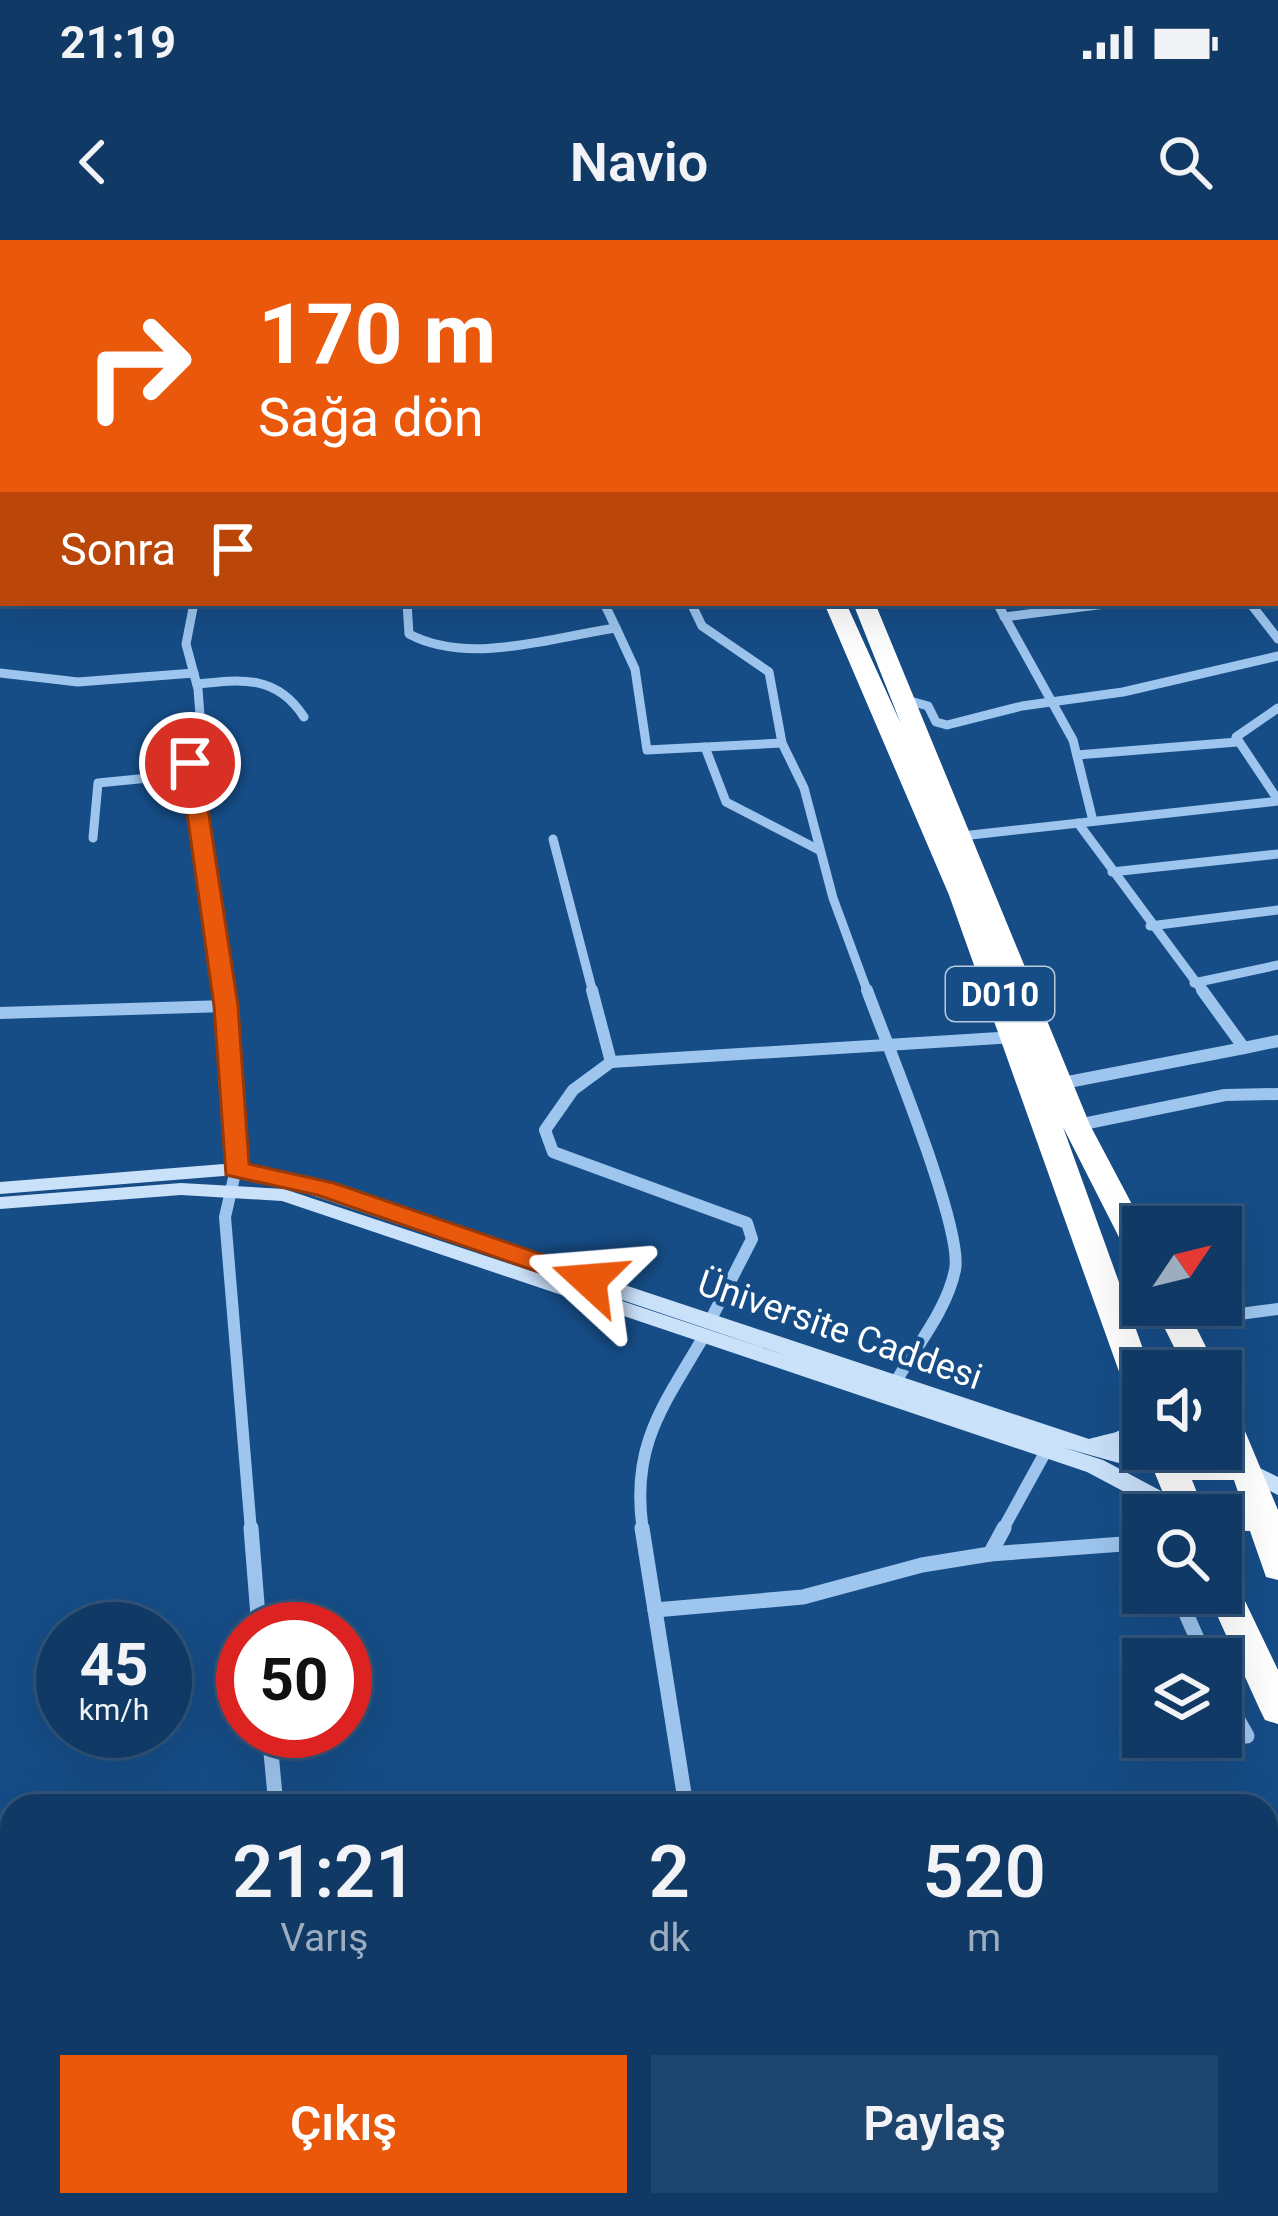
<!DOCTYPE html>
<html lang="tr">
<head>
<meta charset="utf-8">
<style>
	:root { --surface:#103a65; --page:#1e456e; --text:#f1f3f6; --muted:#9cadbf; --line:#305479; --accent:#ea580c }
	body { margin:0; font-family:Roboto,sans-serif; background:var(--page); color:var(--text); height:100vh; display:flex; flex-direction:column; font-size:45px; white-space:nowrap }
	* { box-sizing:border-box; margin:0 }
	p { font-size:39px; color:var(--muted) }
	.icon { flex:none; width:66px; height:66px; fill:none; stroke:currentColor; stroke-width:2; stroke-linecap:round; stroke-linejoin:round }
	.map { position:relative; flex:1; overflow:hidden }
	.drawer { position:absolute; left:0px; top:1554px; width:1278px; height:423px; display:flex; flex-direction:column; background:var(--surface); border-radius:36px 36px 0 0; box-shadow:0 12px 48px #0002,0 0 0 3px var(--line) }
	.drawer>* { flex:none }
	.hud { position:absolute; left:0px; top:0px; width:1278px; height:366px; box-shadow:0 12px 48px #0002,0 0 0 3px var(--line); background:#ea580c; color:#fff; overflow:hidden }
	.needle { width:78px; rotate:55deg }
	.controls { position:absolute; left:1122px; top:966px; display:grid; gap:24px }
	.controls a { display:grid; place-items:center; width:120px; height:120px; border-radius:0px; background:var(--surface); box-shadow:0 12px 48px #0002,0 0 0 3px var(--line); font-size:60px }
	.speed { position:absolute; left:36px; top:1362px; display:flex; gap:24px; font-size:60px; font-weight:700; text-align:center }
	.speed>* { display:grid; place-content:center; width:156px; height:156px; border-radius:50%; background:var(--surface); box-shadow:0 12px 48px #0002,0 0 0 3px var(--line); line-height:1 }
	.speed small { font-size:30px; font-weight:400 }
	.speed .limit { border:18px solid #d22; background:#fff; color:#111 }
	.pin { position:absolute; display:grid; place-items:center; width:102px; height:102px; color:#fff; margin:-51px; border:6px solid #fff; border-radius:50%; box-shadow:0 3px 12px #0007 }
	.me { position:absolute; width:132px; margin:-66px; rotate:289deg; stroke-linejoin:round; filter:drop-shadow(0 0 9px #0008) }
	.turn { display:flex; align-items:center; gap:42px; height:252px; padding:0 60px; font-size:54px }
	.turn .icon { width:156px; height:156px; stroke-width:2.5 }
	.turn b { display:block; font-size:84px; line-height:102px }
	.then { display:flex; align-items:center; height:114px; padding:0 60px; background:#0003; gap:24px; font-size:45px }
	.eta { display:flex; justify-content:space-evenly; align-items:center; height:204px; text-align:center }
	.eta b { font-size:72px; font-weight:600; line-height:84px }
	.action { display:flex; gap:24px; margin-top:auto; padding:24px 60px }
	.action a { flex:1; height:138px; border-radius:0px; background:var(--accent); color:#fff; font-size:48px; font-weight:600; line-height:138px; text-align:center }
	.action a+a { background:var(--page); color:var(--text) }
	.status { display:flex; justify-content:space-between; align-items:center; height:84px; padding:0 60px; background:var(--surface); direction:ltr }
	.status svg { height:33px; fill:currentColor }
	header { display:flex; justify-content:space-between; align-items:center; height:156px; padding:0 60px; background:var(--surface); font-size:54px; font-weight:600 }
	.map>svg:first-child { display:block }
</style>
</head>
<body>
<div class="status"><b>21:19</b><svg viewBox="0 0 49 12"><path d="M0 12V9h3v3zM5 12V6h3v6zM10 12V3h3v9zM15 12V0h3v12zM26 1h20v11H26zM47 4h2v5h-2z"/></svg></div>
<header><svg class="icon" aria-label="back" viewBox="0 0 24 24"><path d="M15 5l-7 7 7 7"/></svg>Navio<svg class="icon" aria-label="search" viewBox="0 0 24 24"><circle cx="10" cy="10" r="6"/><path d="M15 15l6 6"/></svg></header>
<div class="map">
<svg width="1278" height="1976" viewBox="0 0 1278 1976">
	<rect width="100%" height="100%" fill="#164d87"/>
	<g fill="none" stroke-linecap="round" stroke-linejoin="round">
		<polyline stroke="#8fc1f1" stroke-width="3" points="0,65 3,59"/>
		<g stroke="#9dc5ee" stroke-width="8">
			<polyline points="898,0 902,3"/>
			<polyline points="168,3 213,0"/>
			<polyline points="960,3 983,0"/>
			<polyline points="1081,3 1123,0"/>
			<polyline points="0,34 3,29"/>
			<polyline points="0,104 3,98"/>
			<polyline points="1275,116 1278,122"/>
		</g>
		<g stroke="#9dc5ee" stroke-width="9">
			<polyline points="194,363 186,404 198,449 201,489 189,534 208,626 224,753"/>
			<path d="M407,363l2,31c60,32 144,3 207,-6l-12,-25"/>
			<polyline points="691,363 702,386 769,432 782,503 804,548 833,658 868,753"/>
			<polyline points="997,363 1073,500 1093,581"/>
			<polyline points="1250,363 1278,399"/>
			<polyline points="1004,377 1113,363"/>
			<polyline points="616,388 635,429 647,510 782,503"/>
			<polyline points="0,433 78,442 194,433"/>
			<path d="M197,444c45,-5 80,-9 107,33"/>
			<polyline points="903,459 928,466 936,482 947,485 1022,466 1123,452 1278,416"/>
			<polyline points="1278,468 1236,497 1278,560"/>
			<polyline points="705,507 726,562 819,610"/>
			<polyline points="1077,515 1237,502"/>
			<polyline points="1078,583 1204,753"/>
			<polyline points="962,596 1278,561"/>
			<polyline points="93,598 98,543 189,534"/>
			<polyline points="553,599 593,753"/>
			<polyline points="1112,632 1278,614"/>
			<polyline points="1150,686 1278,670"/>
			<polyline points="1194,743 1278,725"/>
		</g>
		<g stroke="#9dc5ee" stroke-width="12">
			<polyline points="224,750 236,929 225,977 251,1291"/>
			<polyline points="592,750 611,822 1015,797"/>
			<path d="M867,750c18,50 97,239 88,280 -8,40 -40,78 -60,113"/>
			<polyline points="1202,750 1244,808 1278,801"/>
			<polyline points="0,773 226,766"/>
			<polyline points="611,822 573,850 545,890 553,912 747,983 752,999 710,1081"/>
			<polyline points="1063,843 1244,808"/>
			<polyline points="1078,885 1225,855 1278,854"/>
			<polyline points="1178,1082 1278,1069"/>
			<path d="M643,1291c-13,-85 20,-125 61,-195"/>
			<polyline points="1002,1291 1046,1211"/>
		</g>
		<g stroke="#9dc5ee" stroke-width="15">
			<polyline points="251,1288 259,1389"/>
			<polyline points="642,1288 686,1566"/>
			<polyline points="990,1314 1004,1288"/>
			<polyline points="1177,1353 1206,1419"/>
			<polyline points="655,1370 803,1357 922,1325 990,1314 1123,1304 1143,1312"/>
			<polyline points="1221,1450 1247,1496"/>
			<polyline points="269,1491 276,1566"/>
			<polyline points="307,1965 307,1976"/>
			<polyline points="753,1965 755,1976"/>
			<polyline points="957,1965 968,1976"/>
		</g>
		<g fill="#cae1fa" fill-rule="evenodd">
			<polygon points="1049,0 1062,0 1065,3 1052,3"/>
			<polygon points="1278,177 1278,185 1275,186 1275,178"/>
			<polygon points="1275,206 1278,207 1278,217 1275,216"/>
			<polygon points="1275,228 1278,229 1278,239 1275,238"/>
			<polygon points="0,241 3,242 3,250 0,249"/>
			<path d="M236,923l45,8 808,268c40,-11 29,-1 46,-39l8,-3v38l-19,13 53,15 4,6 -4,6 -8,2 -104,-29 38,12 92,49 4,6h-31l-81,-43 -805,-271 -101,-6 -181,14v-12l181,-14 103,6 501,166 -515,-174 -34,-6 -236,19v-12z"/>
			<polygon points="1245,1221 1278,1237 1278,1255 1237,1235 1233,1229 1237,1223"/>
		</g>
		<g fill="#fff" fill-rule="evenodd">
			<polygon points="720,0 736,0 737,3 721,3"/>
			<polygon points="824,363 846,363 901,484 853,363 875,363 1090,885 1144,987 1143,1024 1128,1015 1063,887 1151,1131 1143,1131 1143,1165 1132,1162 1127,1154 949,655"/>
			<polygon points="1153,1065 1185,1065 1218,1131 1186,1131"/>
			<path d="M1221,1161l11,3 5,8 41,98v70l-12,-3 -16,-46 -29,-1v-15h-49l-27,-66h34l3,9h42zM1192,1240h42l9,27 -22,-1 -15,9z"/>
			<polygon points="1221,1333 1233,1336 1278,1430 1278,1484 1265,1480 1260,1470 1207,1353 1221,1353"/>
		</g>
	</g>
	<polygon fill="#ea580c" stroke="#983908" stroke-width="3" points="190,516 201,523 238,766 249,924 334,943 599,1034 603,1040 599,1046 579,1046 317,955 226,935 214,766 180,523"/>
	<g text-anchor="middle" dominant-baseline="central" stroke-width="9" stroke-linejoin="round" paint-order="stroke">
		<rect fill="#164d87" stroke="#b9cadb" stroke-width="3" x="946" y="727" width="108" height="54" rx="9"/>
		<g font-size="33" font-weight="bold" fill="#fff">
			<text x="1000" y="754">D010</text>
		</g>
		<g font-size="36" fill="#fff" stroke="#164d87">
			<text transform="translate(840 1090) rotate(19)">Üniversite Caddesi</text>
		</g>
	</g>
</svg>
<div class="controls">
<a><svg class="needle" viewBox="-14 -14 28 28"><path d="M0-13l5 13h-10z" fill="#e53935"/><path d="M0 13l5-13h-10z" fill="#9cadbf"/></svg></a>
<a><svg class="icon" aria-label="sound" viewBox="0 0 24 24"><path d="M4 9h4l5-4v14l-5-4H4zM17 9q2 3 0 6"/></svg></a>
<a><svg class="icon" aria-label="search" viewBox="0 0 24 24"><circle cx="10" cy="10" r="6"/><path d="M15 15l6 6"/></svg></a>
<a><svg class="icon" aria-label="layers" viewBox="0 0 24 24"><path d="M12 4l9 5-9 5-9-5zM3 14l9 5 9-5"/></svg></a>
</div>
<div class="speed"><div>45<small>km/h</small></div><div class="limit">50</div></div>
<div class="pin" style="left:190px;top:523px;background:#d93025"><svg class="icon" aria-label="arrive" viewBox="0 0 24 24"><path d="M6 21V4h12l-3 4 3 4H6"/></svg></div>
<svg class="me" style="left:589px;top:1040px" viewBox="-20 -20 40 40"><path d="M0-17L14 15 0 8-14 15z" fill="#ea580c" stroke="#fff" stroke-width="4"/></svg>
<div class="hud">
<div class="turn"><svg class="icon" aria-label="right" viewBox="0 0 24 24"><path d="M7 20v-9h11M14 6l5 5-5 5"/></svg><div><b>170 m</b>Sağa dön</div></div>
<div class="then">Sonra<svg class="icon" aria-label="arrive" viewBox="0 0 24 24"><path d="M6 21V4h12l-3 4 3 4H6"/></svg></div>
</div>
<section class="drawer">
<div class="eta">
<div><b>21:21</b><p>Varış</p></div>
<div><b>2</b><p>dk</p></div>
<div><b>520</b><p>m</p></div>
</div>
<div class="action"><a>Çıkış</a><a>Paylaş</a></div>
</section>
</div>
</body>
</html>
